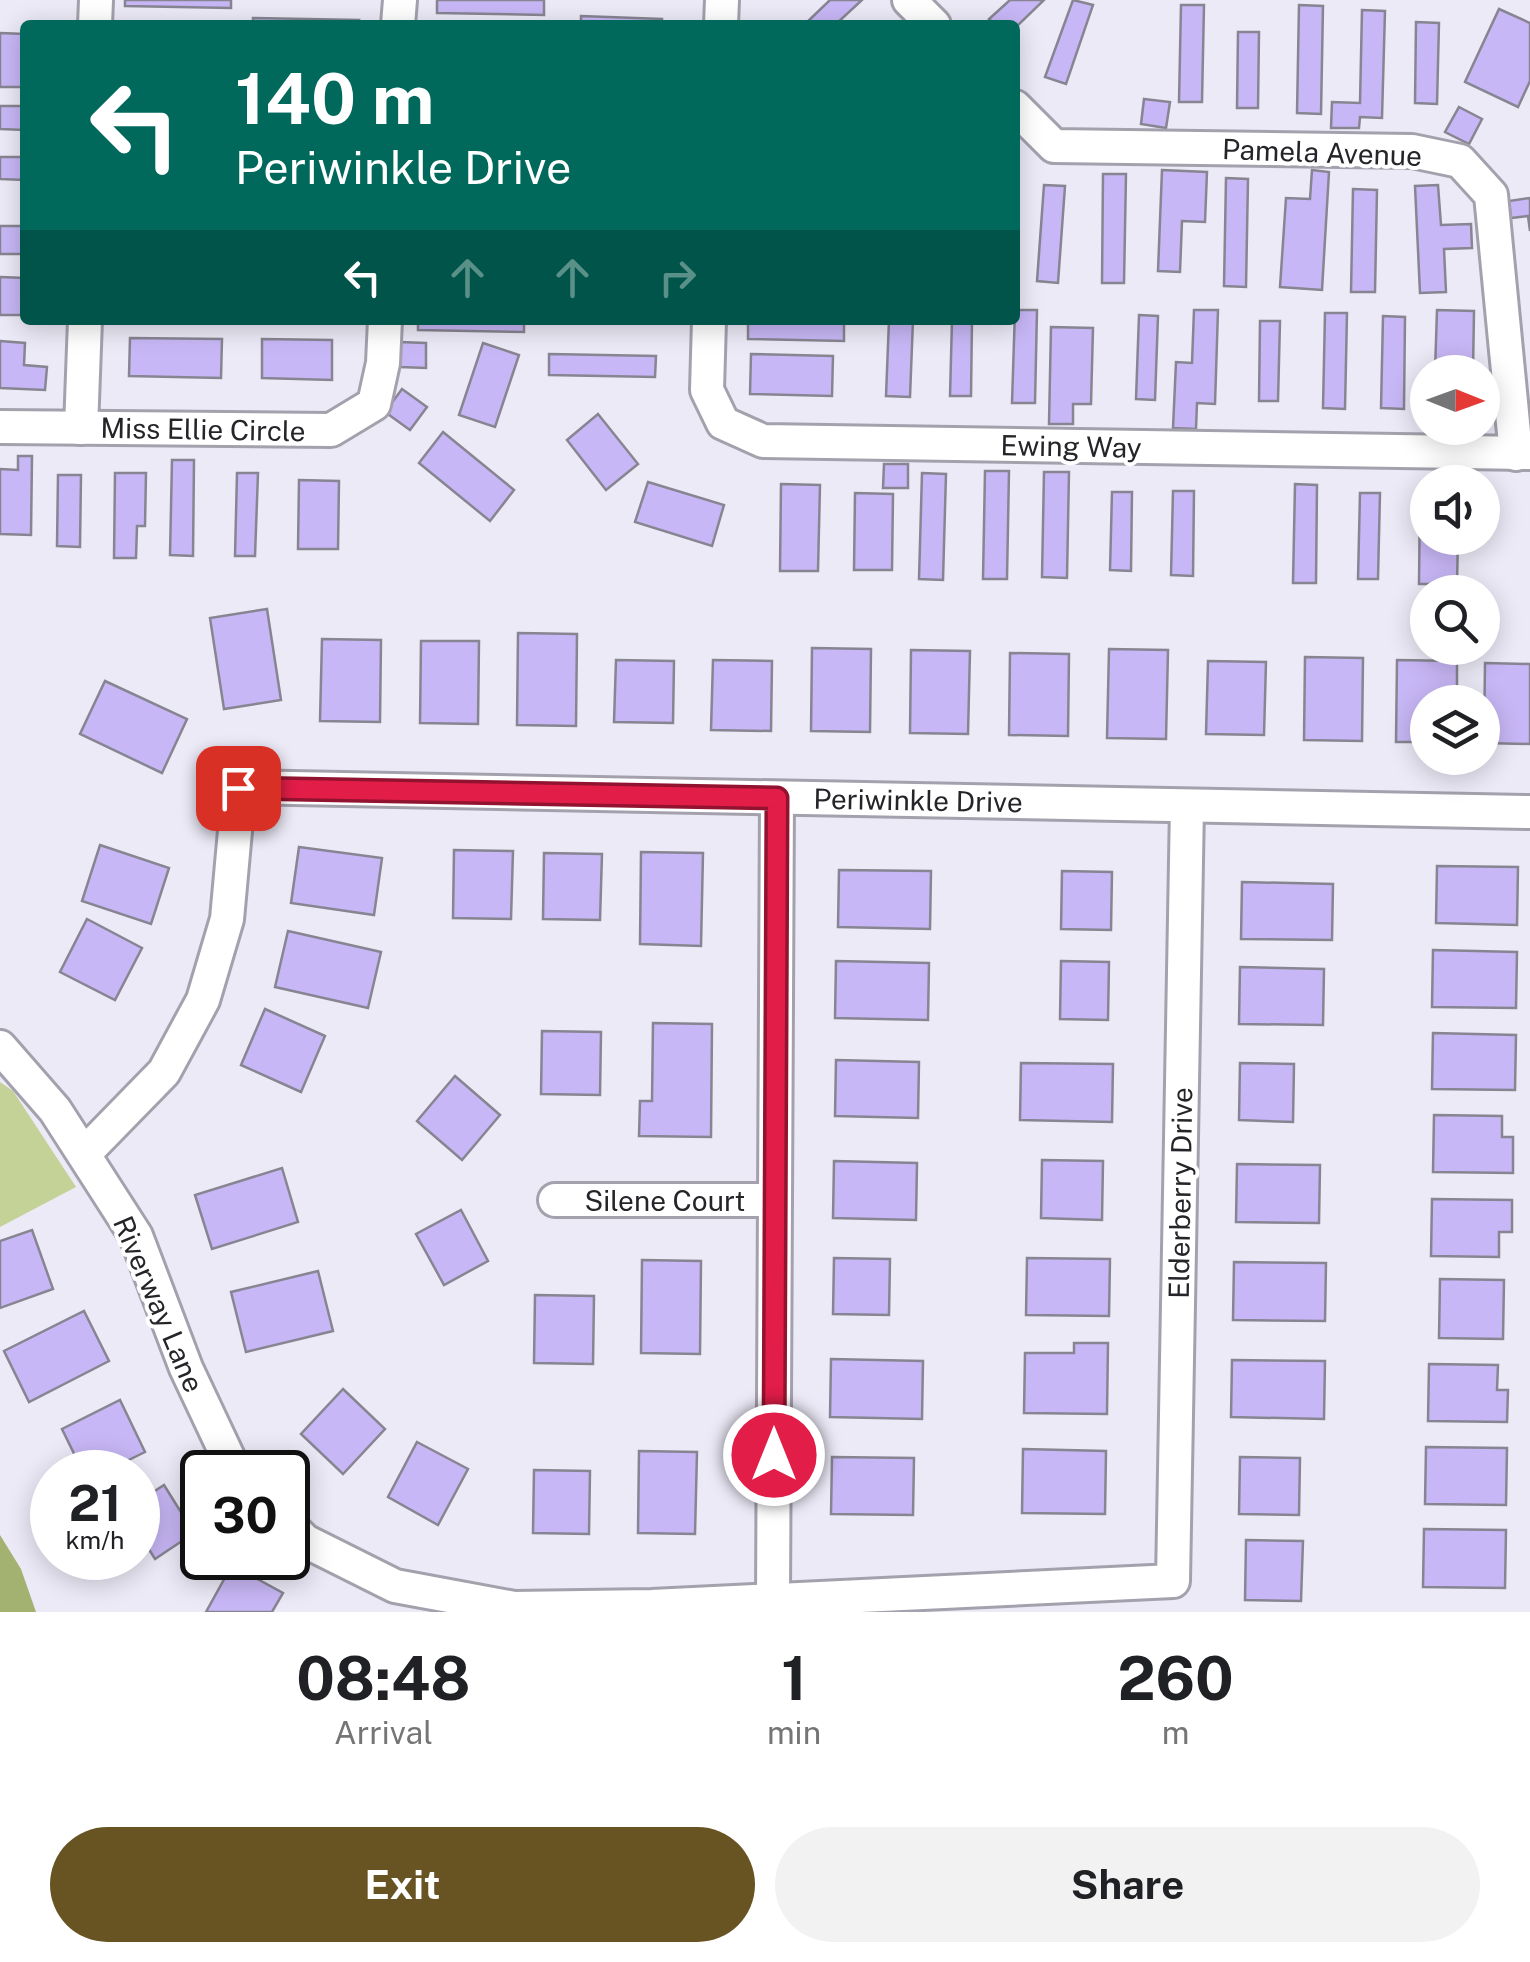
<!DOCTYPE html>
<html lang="en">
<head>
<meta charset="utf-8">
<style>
	:root { --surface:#fff; --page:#f2f2f2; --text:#202124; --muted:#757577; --accent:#685423 }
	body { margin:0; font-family:"Public Sans",sans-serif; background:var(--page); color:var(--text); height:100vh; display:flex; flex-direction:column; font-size:38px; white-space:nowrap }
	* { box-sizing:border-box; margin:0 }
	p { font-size:32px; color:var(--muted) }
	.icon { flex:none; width:55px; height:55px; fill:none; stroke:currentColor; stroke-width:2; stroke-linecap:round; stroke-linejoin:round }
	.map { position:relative; height:1612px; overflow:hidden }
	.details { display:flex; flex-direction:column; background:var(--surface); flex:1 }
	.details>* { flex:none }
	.guide { position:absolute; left:20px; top:20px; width:1000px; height:305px; border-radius:10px; box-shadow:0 5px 25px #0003; background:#00695c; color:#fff; overflow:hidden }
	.needle { width:65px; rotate:91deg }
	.controls { position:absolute; left:1410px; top:355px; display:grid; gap:20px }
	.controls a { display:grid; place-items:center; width:90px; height:90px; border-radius:50%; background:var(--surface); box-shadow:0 5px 25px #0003; font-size:50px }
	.speed { position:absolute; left:30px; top:1450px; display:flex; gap:20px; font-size:50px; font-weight:700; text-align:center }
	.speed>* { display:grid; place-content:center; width:130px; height:130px; border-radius:50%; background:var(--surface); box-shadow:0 5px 25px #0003; line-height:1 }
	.speed small { font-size:25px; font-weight:400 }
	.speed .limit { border:5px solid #111; border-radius:15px; background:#fff; color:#111 }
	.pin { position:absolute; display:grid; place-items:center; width:85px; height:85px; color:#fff; margin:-42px; border-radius:20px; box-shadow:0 5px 15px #0006 }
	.me { position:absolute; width:110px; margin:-55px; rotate:0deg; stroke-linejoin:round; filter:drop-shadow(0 0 8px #0008) }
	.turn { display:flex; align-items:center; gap:35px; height:210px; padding:0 50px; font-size:45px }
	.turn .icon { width:130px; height:130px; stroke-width:2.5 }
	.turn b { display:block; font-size:70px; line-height:85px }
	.lanes { display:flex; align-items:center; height:95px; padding:0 50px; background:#0003; justify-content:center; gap:50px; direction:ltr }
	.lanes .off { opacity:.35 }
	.eta { display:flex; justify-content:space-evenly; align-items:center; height:170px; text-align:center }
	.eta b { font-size:60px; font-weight:700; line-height:70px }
	.button { display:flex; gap:20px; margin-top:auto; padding:20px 50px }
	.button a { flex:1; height:115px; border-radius:60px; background:var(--accent); color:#fff; font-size:40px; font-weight:700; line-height:115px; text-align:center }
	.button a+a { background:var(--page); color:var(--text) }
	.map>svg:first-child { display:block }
</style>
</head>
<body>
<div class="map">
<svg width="1530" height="1612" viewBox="0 0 1530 1612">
	<rect width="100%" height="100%" fill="#eceaf7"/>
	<polygon fill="#c4d298" points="0,1082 13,1091 76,1187 0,1227"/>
	<polygon fill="#a3b271" points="0,1535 21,1569 36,1612 0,1612"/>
	<g fill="#c8b7f6" stroke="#878591" stroke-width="2.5">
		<polygon points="125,0 231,0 231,8 125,6"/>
		<polygon points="437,0 544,0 544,15 437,13"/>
		<polygon points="830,0 862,0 835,25 804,25"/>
		<polygon points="1010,0 1044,0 1015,28 1015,25 995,25 989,19"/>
		<polygon points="1073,0 1093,5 1066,84 1045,77"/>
		<polygon points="1181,5 1204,5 1202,102 1179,102"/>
		<polygon points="1299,5 1323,6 1321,114 1297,113"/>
		<polygon points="1499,9 1530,23 1530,81 1518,107 1465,82"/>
		<polygon points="1362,10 1385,11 1382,118 1360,117 1359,128 1331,128 1332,102 1360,103"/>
		<polygon points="581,16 662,19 662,25 581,25"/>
		<polygon points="253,18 359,20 358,25 253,25"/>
		<polygon points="1416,22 1439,23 1437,104 1415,103"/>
		<polygon points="1238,32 1259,32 1258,108 1237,108"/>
		<polygon points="0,33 25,34 25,87 0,87"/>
		<polygon points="1144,99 1170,102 1166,128 1141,124"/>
		<polygon points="0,106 25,106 25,130 0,129"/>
		<polygon points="1459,107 1482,119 1469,144 1445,132"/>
		<polygon points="0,157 25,157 25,180 0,179"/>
		<polygon points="1162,170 1207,172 1205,222 1182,221 1180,272 1158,271"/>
		<polygon points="1312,170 1329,172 1322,290 1280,287 1286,198 1310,199"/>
		<polygon points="1103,174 1126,174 1124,283 1102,283"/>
		<polygon points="1226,178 1248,179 1246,287 1224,286"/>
		<polygon points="1044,185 1065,186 1058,283 1037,281"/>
		<polygon points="1438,185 1441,225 1471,224 1472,248 1444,249 1446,292 1420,293 1415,186"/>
		<polygon points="1353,189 1377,190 1375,292 1351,292"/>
		<polygon points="1530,198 1530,231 1528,216 1511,218 1509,201"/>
		<rect x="0" y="226" width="25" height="28"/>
		<polygon points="0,277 25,278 25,315 0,315"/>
		<polygon points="1015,310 1037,310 1035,403 1012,403"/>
		<polygon points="1194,310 1218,310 1215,404 1197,403 1196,429 1173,428 1176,362 1192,363"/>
		<polygon points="1437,310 1474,311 1473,372 1435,372"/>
		<polygon points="1325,313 1347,313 1345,409 1323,408"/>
		<polygon points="1139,315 1158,316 1155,400 1136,399"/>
		<polygon points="1383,316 1405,317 1404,409 1381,408"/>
		<polygon points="418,320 524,320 524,332 418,330"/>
		<polygon points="748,320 844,320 844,341 748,339"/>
		<polygon points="889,320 913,320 910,397 886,396"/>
		<polygon points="952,320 972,320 971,396 950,396"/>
		<polygon points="1260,321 1280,321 1278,401 1259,401"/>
		<polygon points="1051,327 1093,328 1091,404 1073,404 1073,424 1049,424"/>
		<polygon points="130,338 222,339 221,378 129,376"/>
		<polygon points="262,339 332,340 332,380 262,378"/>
		<polygon points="0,341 25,343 24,365 47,367 45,390 0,388"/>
		<polygon points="400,342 426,343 426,368 400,367"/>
		<polygon points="483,343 519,355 495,427 459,415"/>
		<polygon points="549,354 656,356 655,377 549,375"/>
		<polygon points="751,354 833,356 832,396 750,394"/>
		<polygon points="402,389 427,407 410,430 385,412"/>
		<polygon points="598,414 638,464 606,490 567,440"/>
		<polygon points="443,432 514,490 490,521 419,463"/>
		<polygon points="18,456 32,456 31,535 0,534 0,469 18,470"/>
		<polygon points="172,460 194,460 193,556 170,555"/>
		<polygon points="884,464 908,464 908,488 883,488"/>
		<polygon points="985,471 1009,471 1007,579 983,579"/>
		<polygon points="1044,472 1069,472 1067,578 1042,577"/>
		<polygon points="115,473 146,473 145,526 137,526 136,558 114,558"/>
		<polygon points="237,473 258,473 255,556 235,556"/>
		<polygon points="922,473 946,474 943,580 919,579"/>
		<polygon points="58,475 81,475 80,547 57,546"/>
		<polygon points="299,480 339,481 338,549 298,549"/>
		<polygon points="648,482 724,505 712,546 635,522"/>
		<polygon points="781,484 820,485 818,571 780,571"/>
		<polygon points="1295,484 1317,485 1316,583 1293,583"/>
		<polygon points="1173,491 1194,491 1193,576 1171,575"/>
		<polygon points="1112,492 1132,492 1131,571 1110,570"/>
		<polygon points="855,493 893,494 892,570 854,570"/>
		<polygon points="1360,493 1380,493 1378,579 1358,579"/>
		<polygon points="1420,494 1428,494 1428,538 1458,538 1457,584 1419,584"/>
		<polygon points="267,609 281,700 224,709 210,618"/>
		<polygon points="518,633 577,634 576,726 517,725"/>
		<polygon points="322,639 381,640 380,722 320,721"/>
		<polygon points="421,641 479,641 478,724 420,723"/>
		<polygon points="812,648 871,649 870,732 811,731"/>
		<polygon points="1109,649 1168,650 1166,739 1107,738"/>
		<polygon points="911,650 970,651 968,734 910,733"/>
		<polygon points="1010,653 1069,654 1068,736 1009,735"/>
		<polygon points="1305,657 1363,658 1362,741 1304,740"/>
		<polygon points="616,660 674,661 673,723 614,722"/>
		<polygon points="713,660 772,661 771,731 711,730"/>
		<polygon points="1397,660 1457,661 1457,702 1428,702 1428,742 1396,742"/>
		<polygon points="1208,661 1266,662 1264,735 1206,734"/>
		<polygon points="1485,663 1530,664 1530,744 1484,743"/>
		<polygon points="105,681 187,719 162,773 80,734"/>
		<polygon points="100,845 169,868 151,924 82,901"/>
		<polygon points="299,847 382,858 374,915 291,903"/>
		<polygon points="454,850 513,851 511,919 453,918"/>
		<polygon points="641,852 703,853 701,946 640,944"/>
		<polygon points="544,853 602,854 600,920 543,919"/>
		<polygon points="1437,866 1518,867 1517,925 1436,923"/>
		<polygon points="839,870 931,871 930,929 838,927"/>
		<polygon points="1062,871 1112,872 1111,930 1061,929"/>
		<polygon points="1242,882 1333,884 1332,940 1241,939"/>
		<polygon points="87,919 142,948 115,1000 60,972"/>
		<polygon points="288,931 381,952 368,1008 275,987"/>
		<polygon points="1433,950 1517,952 1516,1008 1432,1007"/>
		<polygon points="836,961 929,963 928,1020 835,1018"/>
		<polygon points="1061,961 1109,962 1108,1020 1060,1019"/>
		<polygon points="1240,967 1324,969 1323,1025 1239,1024"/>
		<polygon points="265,1009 325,1036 301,1092 241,1065"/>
		<polygon points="653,1023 712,1024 711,1137 639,1136 640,1101 652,1101"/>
		<polygon points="542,1031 601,1032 600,1095 541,1094"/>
		<polygon points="1433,1033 1516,1035 1515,1090 1432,1089"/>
		<polygon points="836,1060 919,1062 918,1118 835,1116"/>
		<polygon points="1021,1063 1113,1064 1112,1122 1020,1120"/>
		<polygon points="1240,1063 1294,1064 1293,1122 1239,1120"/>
		<polygon points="455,1076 500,1115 462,1160 417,1121"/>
		<polygon points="1434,1115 1502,1116 1502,1137 1513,1137 1513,1173 1433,1172"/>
		<polygon points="1042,1160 1103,1161 1102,1220 1041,1218"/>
		<polygon points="834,1161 917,1163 916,1220 833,1218"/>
		<polygon points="1237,1164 1320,1165 1319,1223 1236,1222"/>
		<polygon points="282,1168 298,1222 212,1249 195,1195"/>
		<polygon points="1432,1199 1512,1200 1512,1232 1499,1232 1499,1257 1431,1256"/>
		<polygon points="461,1210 488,1261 444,1285 416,1234"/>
		<polygon points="32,1230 53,1289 0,1308 0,1241"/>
		<polygon points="834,1258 890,1259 889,1315 833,1314"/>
		<polygon points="1027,1258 1110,1259 1109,1316 1026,1315"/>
		<polygon points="642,1260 701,1261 700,1354 641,1353"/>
		<polygon points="1234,1262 1326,1263 1325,1321 1233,1320"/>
		<polygon points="318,1271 333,1331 246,1352 231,1292"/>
		<polygon points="1440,1279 1504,1280 1503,1339 1439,1338"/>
		<polygon points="535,1295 594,1296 593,1364 534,1363"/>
		<polygon points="84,1311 109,1361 29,1402 4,1351"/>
		<polygon points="1074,1343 1108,1343 1107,1414 1024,1413 1025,1353 1074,1353"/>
		<polygon points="831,1359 923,1361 922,1419 830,1417"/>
		<polygon points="1232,1360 1325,1361 1324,1419 1231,1417"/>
		<polygon points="1429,1364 1498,1365 1497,1390 1508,1390 1507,1422 1428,1421"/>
		<polygon points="343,1389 385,1429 343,1474 301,1434"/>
		<polygon points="120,1400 145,1452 104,1472 83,1472 62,1429"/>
		<polygon points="417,1442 468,1469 438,1525 388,1497"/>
		<polygon points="1426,1447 1507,1448 1506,1505 1425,1504"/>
		<polygon points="1023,1449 1106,1451 1105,1514 1022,1513"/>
		<polygon points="639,1451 697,1452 695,1534 638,1533"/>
		<polygon points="832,1457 914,1458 913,1515 831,1514"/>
		<polygon points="1240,1457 1300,1458 1299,1515 1239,1514"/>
		<polygon points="534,1470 590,1471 589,1534 533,1533"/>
		<polygon points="164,1485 194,1533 155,1559 138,1532 138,1502"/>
		<polygon points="1424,1529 1506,1530 1505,1588 1423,1587"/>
		<polygon points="1246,1540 1303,1541 1301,1601 1245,1600"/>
		<polygon points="232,1565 283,1593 272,1612 206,1612"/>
	</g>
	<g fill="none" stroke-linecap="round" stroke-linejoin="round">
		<g stroke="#a4a1ad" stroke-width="38">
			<g id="minor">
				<polyline points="909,0 934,25"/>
				<polyline points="95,25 96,0"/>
				<polyline points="398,25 400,0"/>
				<polyline points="721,25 722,0"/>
				<polyline points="1015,107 1054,146 1412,151 1460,161 1491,195 1516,454"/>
				<polyline points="709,320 707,390 723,423 763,441 1530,453"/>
				<polyline points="0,427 331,430 374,404 383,363 385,320"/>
				<polyline points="81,428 85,320"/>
				<polyline points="0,1047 55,1110 136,1236 186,1368 235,1472"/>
				<polyline points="84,1154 164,1072 203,1000 227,919 239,787 1530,812"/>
				<polyline points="555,1200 775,1200"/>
				<polyline points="288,1524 305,1541 395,1586 514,1608 652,1606 1173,1581 1187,806"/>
				<polyline points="773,1600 777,798"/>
			</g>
		</g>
		<use href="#minor" stroke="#fff" stroke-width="32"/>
	</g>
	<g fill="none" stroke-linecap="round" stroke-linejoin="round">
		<g stroke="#92132f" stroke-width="25">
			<polyline id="route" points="238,788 777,798 774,1455"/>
		</g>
		<use href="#route" stroke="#e11d48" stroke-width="18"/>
	</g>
	<g text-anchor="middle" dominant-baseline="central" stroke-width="8" stroke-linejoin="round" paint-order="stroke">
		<g font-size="28" fill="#252429" stroke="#fff">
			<text transform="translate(1322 152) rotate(2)">Pamela Avenue</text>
			<text transform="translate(203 429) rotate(1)">Miss Ellie Circle</text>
			<text transform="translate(1071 446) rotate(1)">Ewing Way</text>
			<text transform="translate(918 800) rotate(1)">Periwinkle Drive</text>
			<text transform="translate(1180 1193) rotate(-89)">Elderberry Drive</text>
			<text x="665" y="1200">Silene Court</text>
			<text transform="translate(159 1304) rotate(67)">Riverway Lane</text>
		</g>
	</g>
</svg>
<div class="controls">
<a><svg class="needle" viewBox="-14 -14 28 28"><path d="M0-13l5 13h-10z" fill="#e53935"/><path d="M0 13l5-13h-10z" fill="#757577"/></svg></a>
<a><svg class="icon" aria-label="sound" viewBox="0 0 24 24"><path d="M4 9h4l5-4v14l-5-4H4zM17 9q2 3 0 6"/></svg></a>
<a><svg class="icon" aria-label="search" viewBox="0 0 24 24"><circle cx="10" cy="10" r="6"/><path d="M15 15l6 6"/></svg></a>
<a><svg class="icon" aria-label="layers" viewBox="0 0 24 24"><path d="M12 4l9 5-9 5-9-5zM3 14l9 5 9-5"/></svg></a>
</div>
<div class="speed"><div>21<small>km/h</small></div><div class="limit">30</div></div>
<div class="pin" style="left:238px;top:788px;background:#d93025"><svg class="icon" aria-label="arrive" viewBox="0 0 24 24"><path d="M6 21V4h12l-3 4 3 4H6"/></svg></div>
<svg class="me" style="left:774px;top:1455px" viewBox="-20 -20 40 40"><circle r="17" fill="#e11d48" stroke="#fff" stroke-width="3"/><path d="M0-11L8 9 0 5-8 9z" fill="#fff"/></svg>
<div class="guide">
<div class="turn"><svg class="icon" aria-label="left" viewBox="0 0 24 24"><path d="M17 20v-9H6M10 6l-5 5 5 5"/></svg><div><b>140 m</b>Periwinkle Drive</div></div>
<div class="lanes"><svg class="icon" aria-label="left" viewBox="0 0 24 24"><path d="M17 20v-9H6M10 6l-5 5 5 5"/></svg><svg class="icon off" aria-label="ahead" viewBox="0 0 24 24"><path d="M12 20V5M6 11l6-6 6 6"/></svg><svg class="icon off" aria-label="ahead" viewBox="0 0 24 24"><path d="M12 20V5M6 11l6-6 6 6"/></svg><svg class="icon off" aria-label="right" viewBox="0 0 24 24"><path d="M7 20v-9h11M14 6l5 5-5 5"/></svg></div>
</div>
</div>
<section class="details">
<div class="eta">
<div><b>08:48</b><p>Arrival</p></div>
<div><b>1</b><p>min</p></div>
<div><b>260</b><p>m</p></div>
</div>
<div class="button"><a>Exit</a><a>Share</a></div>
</section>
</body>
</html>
